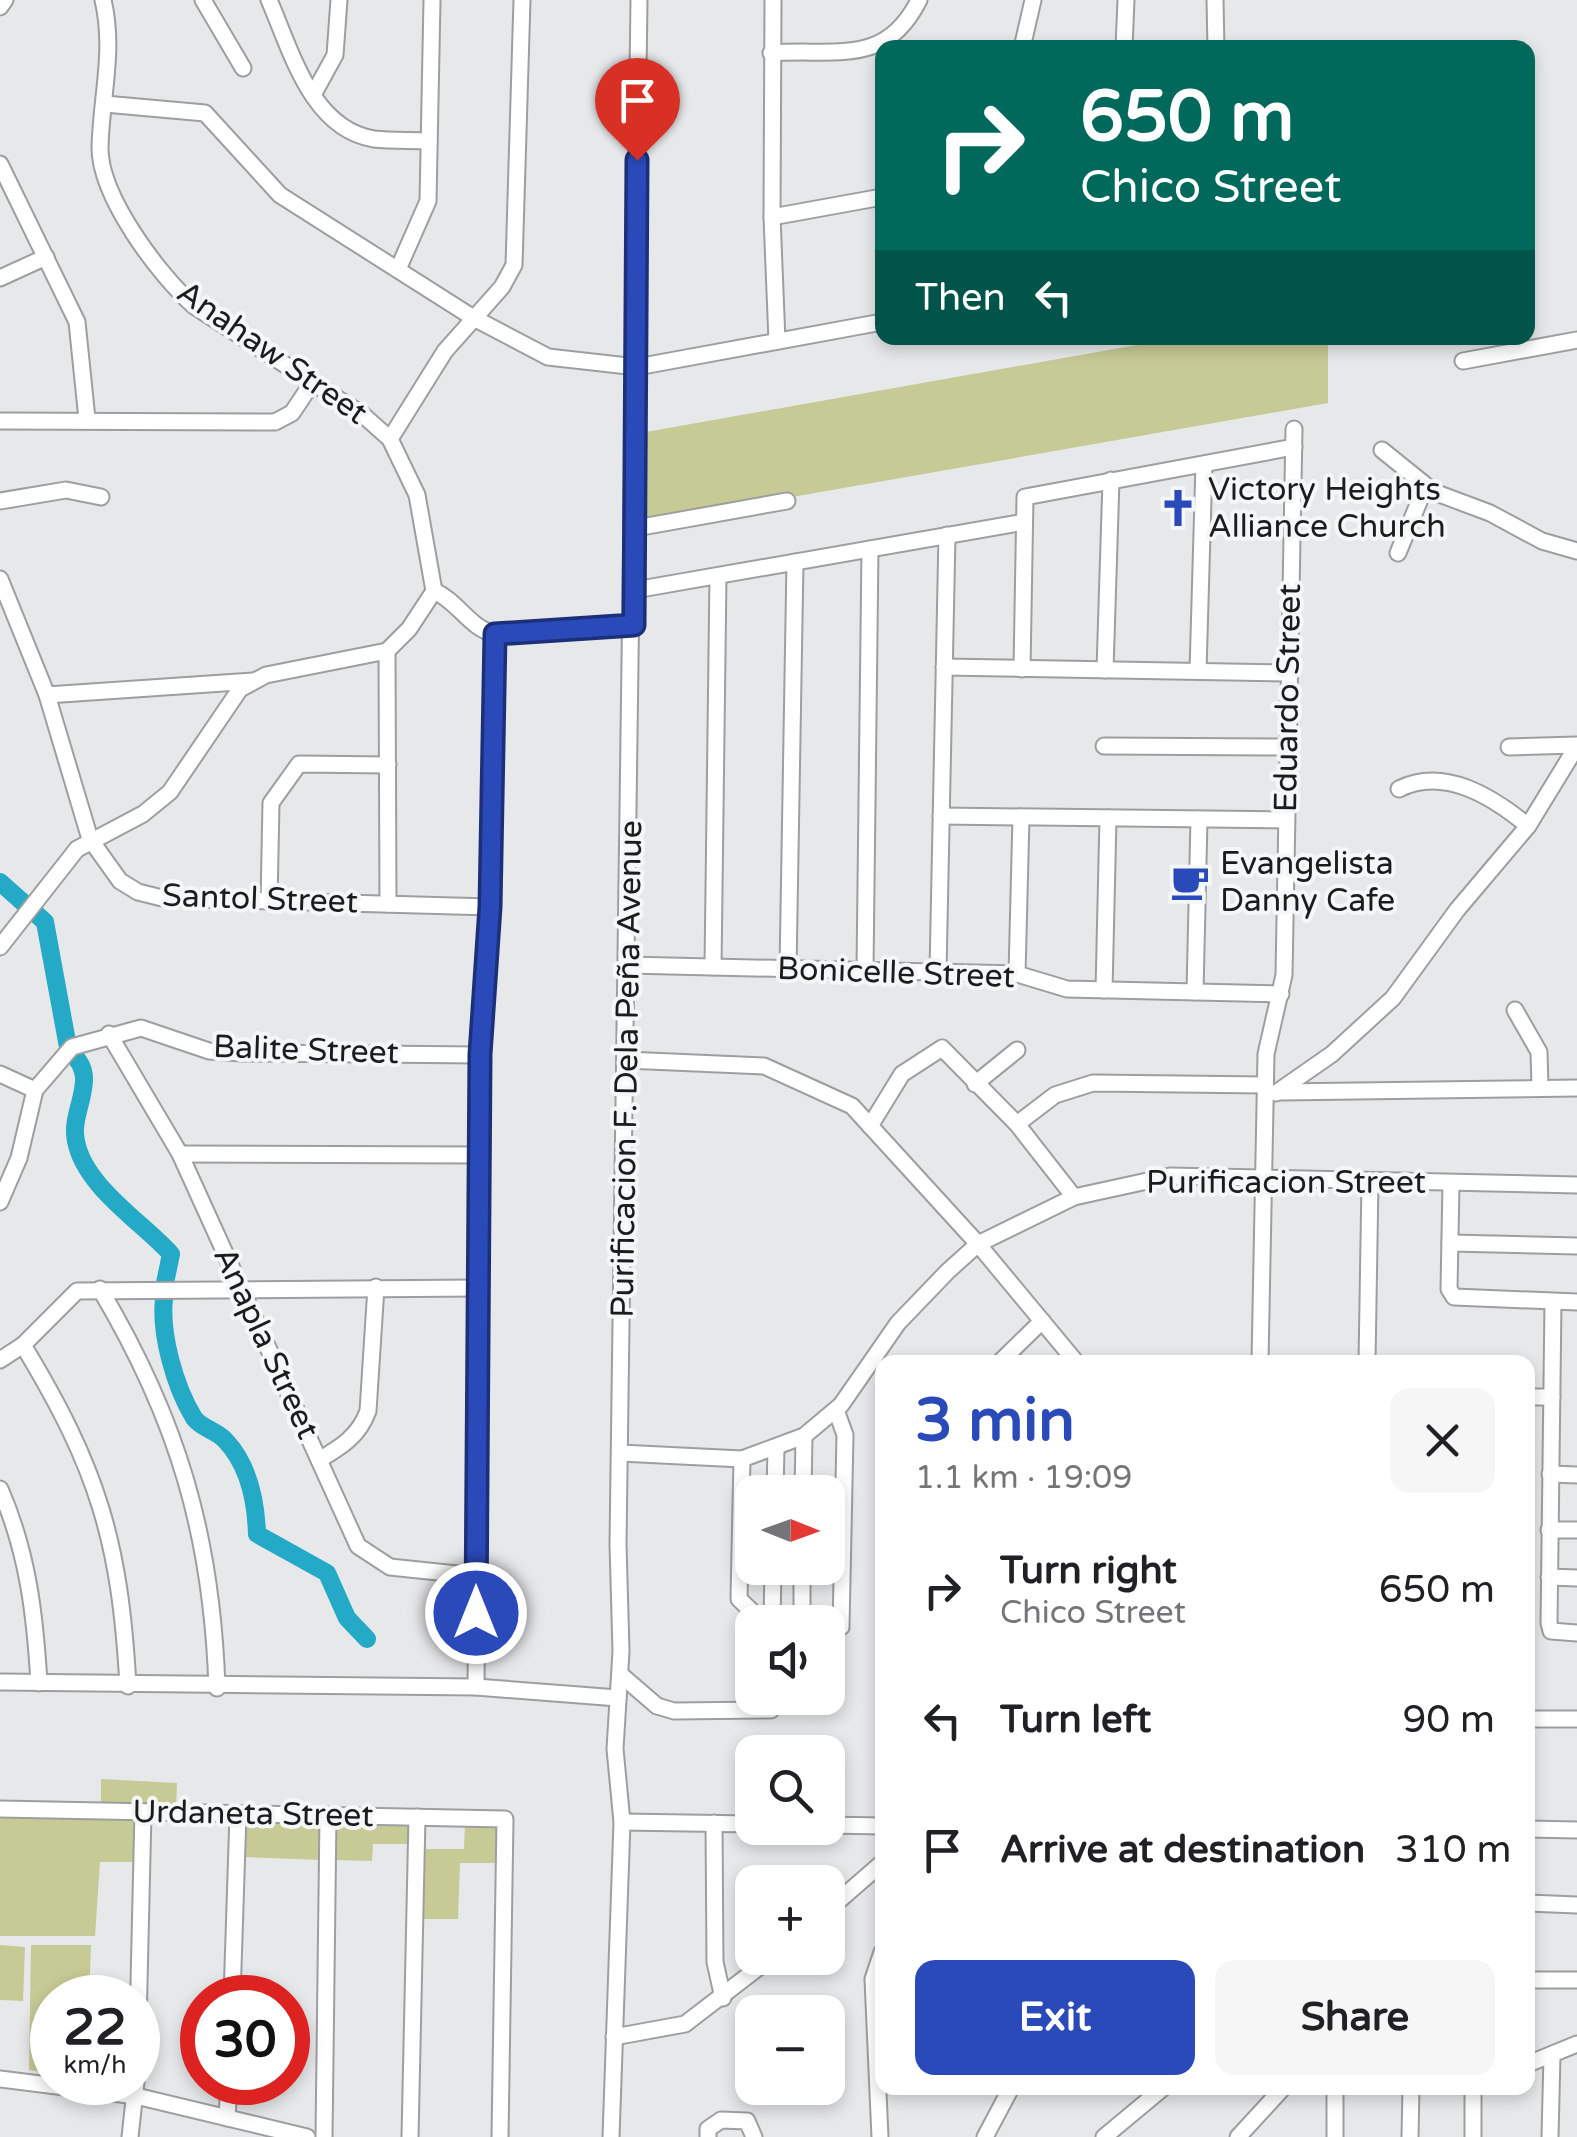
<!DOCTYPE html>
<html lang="en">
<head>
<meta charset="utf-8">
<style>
	:root { --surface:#fff; --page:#f6f6f6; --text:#202124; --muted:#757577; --accent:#2b4aba }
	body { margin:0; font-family:"Varela Round",sans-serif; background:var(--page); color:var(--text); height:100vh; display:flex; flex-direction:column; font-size:38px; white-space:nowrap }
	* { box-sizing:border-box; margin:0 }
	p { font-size:32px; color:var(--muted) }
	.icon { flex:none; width:55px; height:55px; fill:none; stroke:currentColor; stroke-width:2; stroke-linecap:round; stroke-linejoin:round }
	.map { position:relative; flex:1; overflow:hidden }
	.sheet { position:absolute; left:875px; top:1355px; width:660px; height:740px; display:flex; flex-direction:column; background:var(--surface); border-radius:20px; box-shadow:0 5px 15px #0003 }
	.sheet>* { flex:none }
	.top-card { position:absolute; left:875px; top:40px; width:660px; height:305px; border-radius:20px; box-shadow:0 5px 15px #0003; background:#00695c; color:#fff; overflow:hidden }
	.needle { width:65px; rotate:91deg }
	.fabs { position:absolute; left:735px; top:1475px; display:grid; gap:20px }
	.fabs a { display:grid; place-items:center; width:110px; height:110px; border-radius:20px; background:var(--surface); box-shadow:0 5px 15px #0003; font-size:50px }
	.speed { position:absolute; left:30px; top:1975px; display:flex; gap:20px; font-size:50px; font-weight:700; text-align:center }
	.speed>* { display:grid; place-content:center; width:130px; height:130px; border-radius:50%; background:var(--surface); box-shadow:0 5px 15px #0003; line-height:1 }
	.speed small { font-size:25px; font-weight:400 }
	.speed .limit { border:15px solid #d22; background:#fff; color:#111 }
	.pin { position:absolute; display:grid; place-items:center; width:85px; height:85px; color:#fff; margin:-102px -42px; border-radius:50% 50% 50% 0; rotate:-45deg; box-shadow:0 0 10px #0007 }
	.pin .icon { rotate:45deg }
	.me { position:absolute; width:110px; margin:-55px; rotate:0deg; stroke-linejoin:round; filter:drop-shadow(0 0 8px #0008) }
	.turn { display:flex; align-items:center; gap:35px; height:210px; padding:0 40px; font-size:45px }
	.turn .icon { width:130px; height:130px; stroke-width:2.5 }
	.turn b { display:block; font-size:70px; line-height:85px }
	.then { display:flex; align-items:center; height:95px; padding:0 40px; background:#0003; gap:20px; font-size:38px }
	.round { display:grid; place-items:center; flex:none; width:105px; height:105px; border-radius:20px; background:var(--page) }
	.summary { display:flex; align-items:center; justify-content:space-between; height:170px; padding:0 40px }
	h1 { font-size:60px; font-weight:700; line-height:75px; color:var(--accent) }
	.cta { display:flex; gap:20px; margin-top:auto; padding:20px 40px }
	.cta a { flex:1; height:115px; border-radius:20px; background:var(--accent); color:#fff; font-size:40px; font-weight:700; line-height:115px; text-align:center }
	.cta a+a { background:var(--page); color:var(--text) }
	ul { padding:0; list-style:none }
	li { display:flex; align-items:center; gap:30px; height:130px; padding:0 40px }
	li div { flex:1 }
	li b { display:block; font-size:38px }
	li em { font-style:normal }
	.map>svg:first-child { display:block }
</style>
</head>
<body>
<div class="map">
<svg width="1577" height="2137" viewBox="0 0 1577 2137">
	<rect width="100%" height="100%" fill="#e7e8ea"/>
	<g fill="#c6ca95">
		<polygon points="1176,338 1328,338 1328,403 644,523 646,432"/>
		<polygon points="101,1779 177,1783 176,1807 101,1803"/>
		<polygon points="0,1815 140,1816 138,1862 100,1862 95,1936 0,1936"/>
		<polygon points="242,1818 322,1820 322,1860 243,1857"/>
		<polygon points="414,1820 413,1844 373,1844 372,1861 332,1860 332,1824"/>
		<polygon points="501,1822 500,1863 460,1863 458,1919 421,1919 424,1849 464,1849 465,1823"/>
		<polygon points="0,1945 25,1947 23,2001 0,2000"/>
		<polygon points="31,1945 91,1945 89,1997 52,1998 52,2073 29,2070"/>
	</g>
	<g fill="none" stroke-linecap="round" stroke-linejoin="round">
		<g stroke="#24a9c6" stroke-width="18">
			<polyline points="0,882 27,906"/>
			<polyline points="34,912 45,922 68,1047"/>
			<path d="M71,1053c30,25 -2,57 5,88 8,45 66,81 95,113l-6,29"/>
			<path d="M164,1299c-4,35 11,88 30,119 7,10 23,13 31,22 24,25 31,62 32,94l70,39 20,45 20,21"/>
		</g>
		<g stroke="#9d9e9f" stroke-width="19">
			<g id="minor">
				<path d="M103,0c12,51 -2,97 -3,148 0,49 59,127 94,158l169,109 27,24 27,56 17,96"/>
				<polyline points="203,0 243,68"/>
				<path d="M269,0c22,50 42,129 105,139 18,2 37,1 55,2"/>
				<polyline points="773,0 772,217 777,341"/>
				<polyline points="1215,0 1216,48"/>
				<polyline points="0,7 5,0"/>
				<polyline points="1022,48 1033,0"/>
				<polyline points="1124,48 1126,0"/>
				<path d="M771,53c64,-5 114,15 148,-53"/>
				<polyline points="313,95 335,55 339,0"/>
				<polyline points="105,104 205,113 280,195 472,317 548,357 637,367 882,322"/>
				<polyline points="0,164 77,322 87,419"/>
				<polyline points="772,217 882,197"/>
				<polyline points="399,267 428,201 432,0"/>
				<polyline points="0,278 46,257"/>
				<polyline points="1463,361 1577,340"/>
				<polyline points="0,421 275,422 292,413 312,383"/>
				<polyline points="390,439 445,351 502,287 514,265 522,0"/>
				<polyline points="1382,450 1434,492 1490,513 1542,541 1577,551"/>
				<polyline points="0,501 66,490 101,497"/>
				<polyline points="636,528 787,501"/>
				<polyline points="1398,553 1425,487"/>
				<polyline points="0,579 47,695 90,839 120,881 138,892 162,898 491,907"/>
				<polyline points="635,590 1024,522"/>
				<path d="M434,591c24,10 36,38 61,43l139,-9"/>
				<polyline points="387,651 388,904"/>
				<polyline points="944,667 1289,673"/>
				<polyline points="1022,669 1025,497 1294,447"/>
				<polyline points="1105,670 1111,480"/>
				<polyline points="1198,671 1204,464"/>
				<polyline points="47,695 253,681"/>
				<polyline points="1104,746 1287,747"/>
				<polyline points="1509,747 1577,745"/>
				<path d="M1399,789c45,-23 94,8 129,37"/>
				<polyline points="941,816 1286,820"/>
				<polyline points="269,902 271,803 299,764 388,765"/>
				<polyline points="0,947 77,849 143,814 170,792 240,689 266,675 387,651 409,629 434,591"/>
				<polyline points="628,965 1017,974 1067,989 1281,994"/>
				<polyline points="713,967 718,576"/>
				<polyline points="788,969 795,562"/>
				<polyline points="865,970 870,549"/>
				<polyline points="938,972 947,535"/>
				<polyline points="1017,974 1021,817"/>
				<polyline points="1104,990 1108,818"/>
				<polyline points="1195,992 1199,819"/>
				<polyline points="1515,1010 1539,1052 1540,1087"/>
				<polyline points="109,1034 180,1154 358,1546 390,1567 476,1576"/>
				<polyline points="626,1060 764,1066 852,1106 978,1244 1076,1362"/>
				<polyline points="0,1074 35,1090"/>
				<polyline points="975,1084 1017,1050"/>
				<polyline points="1281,1092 1577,1088"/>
				<polyline points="1276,1093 1332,1054 1393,998 1457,910 1528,826 1577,746"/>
				<polyline points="1017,1124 1055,1095 1093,1083 1265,1085"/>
				<polyline points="870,1126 902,1074 942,1048 1017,1124 1074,1197"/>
				<polyline points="180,1154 480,1155"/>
				<polyline points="1451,1184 1449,1289 1454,1297 1577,1302"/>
				<polyline points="0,1202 19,1158 35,1090 72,1047 141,1028 209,1051 243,1053 481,1055"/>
				<polyline points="1450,1243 1577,1246"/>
				<path d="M100,1289c78,131 112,247 117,399"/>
				<polyline points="1553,1302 1549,1623 1551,1631 1577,1633"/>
				<path d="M23,1345c75,124 97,196 105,341"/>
				<polyline points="0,1360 23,1345 77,1291 477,1288"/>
				<polyline points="1000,1362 1042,1321"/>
				<polyline points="1260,1362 1266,1054 1284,975 1294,429"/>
				<polyline points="1367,1362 1370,1182"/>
				<polyline points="1528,1397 1552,1397"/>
				<polyline points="620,1453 742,1459 804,1436 841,1405 898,1323 948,1271 978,1244 1074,1197 1170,1176 1577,1185"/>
				<polyline points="742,1459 739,1599 763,1622"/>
				<path d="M319,1460c22,-13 40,-24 49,-49l8,-124"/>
				<polyline points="1550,1474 1577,1475"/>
				<path d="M0,1489c28,64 35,126 39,194"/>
				<polyline points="775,1492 776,1448"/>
				<polyline points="803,1492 804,1436"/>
				<polyline points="1549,1530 1577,1530"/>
				<polyline points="1549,1577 1577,1578"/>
				<polyline points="772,1622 773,1568"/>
				<polyline points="802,1622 802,1568"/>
				<polyline points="828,1636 841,1627 845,1435 836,1410"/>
				<polyline points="621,1675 657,1706 674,1711 771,1710 774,1698"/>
				<polyline points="0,1682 476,1687 618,1698"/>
				<polyline points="476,1687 481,1055 491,907 495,634"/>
				<polyline points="1528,1719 1577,1719"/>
				<polyline points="0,1809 505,1819 500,2137"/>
				<polyline points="622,1822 752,1824"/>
				<polyline points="714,1823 715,1962 723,1998"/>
				<polyline points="828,1825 882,1826"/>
				<polyline points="1528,1829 1577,1830"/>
				<polyline points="1528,1903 1577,1905"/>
				<polyline points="828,1910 882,1863"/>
				<polyline points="1528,1980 1577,1980"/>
				<polyline points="232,1998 238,1814"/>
				<polyline points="138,2026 143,1812"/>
				<polyline points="614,2037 685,2024 771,1958"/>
				<polyline points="1528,2064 1577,2044"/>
				<polyline points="0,2079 136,2096 307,2137"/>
				<polyline points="227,2118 229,2082"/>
				<polyline points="130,2137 136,2082"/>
				<polyline points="324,2137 328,1815"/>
				<polyline points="410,2137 417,1817"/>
				<polyline points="611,2137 622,1822 615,1749 621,1651 618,1544 639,0"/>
				<polyline points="708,2137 708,2129 721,2120 747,2121 754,2137"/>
				<polyline points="880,2137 873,1979 882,1952"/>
				<polyline points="985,2137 1011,2088"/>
				<polyline points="1104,2137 1163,2088"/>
				<polyline points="1238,2137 1283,2088"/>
				<polyline points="1335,2137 1335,2088"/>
				<polyline points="1410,2137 1411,2088"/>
				<polyline points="1473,2137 1473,2088"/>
				<polyline points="1550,2137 1552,2055"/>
			</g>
		</g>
		<use href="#minor" stroke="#fff" stroke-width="15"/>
	</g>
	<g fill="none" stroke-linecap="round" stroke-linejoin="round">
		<g stroke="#1c3079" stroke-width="25">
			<polyline id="route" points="476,1613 480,1054 490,907 495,634 634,625 637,160"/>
		</g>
		<use href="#route" stroke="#2b4aba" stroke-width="18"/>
	</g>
	<defs>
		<g id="church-bare" transform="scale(3)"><path d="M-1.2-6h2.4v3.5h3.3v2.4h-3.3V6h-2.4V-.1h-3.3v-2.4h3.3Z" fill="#2b4aba" stroke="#f4f6f7" stroke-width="2.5" paint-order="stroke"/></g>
		<g id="cafe-bare" transform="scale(3)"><path d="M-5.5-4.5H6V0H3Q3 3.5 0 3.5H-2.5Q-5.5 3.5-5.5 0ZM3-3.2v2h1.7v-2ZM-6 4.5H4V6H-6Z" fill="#2b4aba" stroke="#f4f6f7" stroke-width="2.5" paint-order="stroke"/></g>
	</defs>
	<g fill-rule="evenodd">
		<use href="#church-bare" x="1178" y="508"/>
		<use href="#cafe-bare" x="1190" y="882"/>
	</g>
	<g text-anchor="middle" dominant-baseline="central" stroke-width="8" stroke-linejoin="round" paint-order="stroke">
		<g font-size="32" fill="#1b1c1c" stroke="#f4f6f7">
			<text transform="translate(272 353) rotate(35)">Anahaw Street</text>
			<text transform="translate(1288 698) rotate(-89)">Eduardo Street</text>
			<text transform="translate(260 899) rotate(2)">Santol Street</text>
			<text transform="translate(896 973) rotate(2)">Bonicelle Street</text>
			<text transform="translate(306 1050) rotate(2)">Balite Street</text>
			<text transform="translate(627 1069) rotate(-89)">Purificacion F. Dela Peña Avenue</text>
			<text x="1286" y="1183">Purificacion Street</text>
			<text transform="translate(266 1343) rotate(65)">Anapla Street</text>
			<text transform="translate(253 1814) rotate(1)">Urdaneta Street</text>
		</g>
		<g font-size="32" fill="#1b1c1c" stroke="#f4f6f7" text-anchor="start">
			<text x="1208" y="490">Victory Heights<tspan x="1208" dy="37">Alliance Church</tspan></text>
			<text x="1220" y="864">Evangelista<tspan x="1220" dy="37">Danny Cafe</tspan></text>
		</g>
	</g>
</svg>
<div class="fabs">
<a><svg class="needle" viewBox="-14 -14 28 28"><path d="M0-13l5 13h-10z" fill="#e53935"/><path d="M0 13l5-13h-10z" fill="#757577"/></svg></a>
<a><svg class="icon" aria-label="sound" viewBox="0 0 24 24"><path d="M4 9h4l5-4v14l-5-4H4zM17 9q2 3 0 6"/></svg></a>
<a><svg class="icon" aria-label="search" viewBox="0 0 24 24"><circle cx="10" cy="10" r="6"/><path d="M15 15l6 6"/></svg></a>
<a>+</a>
<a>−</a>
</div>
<div class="speed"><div>22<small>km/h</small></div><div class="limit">30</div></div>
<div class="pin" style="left:637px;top:160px;background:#d93025"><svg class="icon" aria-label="arrive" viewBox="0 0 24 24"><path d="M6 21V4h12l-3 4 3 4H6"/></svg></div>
<svg class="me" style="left:476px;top:1613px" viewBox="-20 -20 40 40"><circle r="17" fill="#2b4aba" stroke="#fff" stroke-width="3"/><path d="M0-11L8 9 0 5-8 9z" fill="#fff"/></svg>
<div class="top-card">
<div class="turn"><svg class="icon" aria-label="right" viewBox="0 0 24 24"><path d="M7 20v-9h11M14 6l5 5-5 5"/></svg><div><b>650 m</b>Chico Street</div></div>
<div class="then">Then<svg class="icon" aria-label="left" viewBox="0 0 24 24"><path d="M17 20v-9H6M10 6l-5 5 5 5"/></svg></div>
</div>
<section class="sheet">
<div class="summary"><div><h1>3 min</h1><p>1.1 km · 19:09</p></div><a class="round"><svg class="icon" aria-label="close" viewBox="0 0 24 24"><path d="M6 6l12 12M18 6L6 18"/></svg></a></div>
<ul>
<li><svg class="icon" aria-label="right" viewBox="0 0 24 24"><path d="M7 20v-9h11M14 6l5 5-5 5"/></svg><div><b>Turn right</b><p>Chico Street</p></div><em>650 m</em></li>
<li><svg class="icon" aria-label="left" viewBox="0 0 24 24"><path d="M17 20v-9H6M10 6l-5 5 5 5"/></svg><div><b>Turn left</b></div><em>90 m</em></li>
<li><svg class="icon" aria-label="arrive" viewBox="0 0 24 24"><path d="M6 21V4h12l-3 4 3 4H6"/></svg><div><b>Arrive at destination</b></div><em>310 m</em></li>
</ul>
<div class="cta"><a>Exit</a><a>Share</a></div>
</section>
</div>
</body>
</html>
